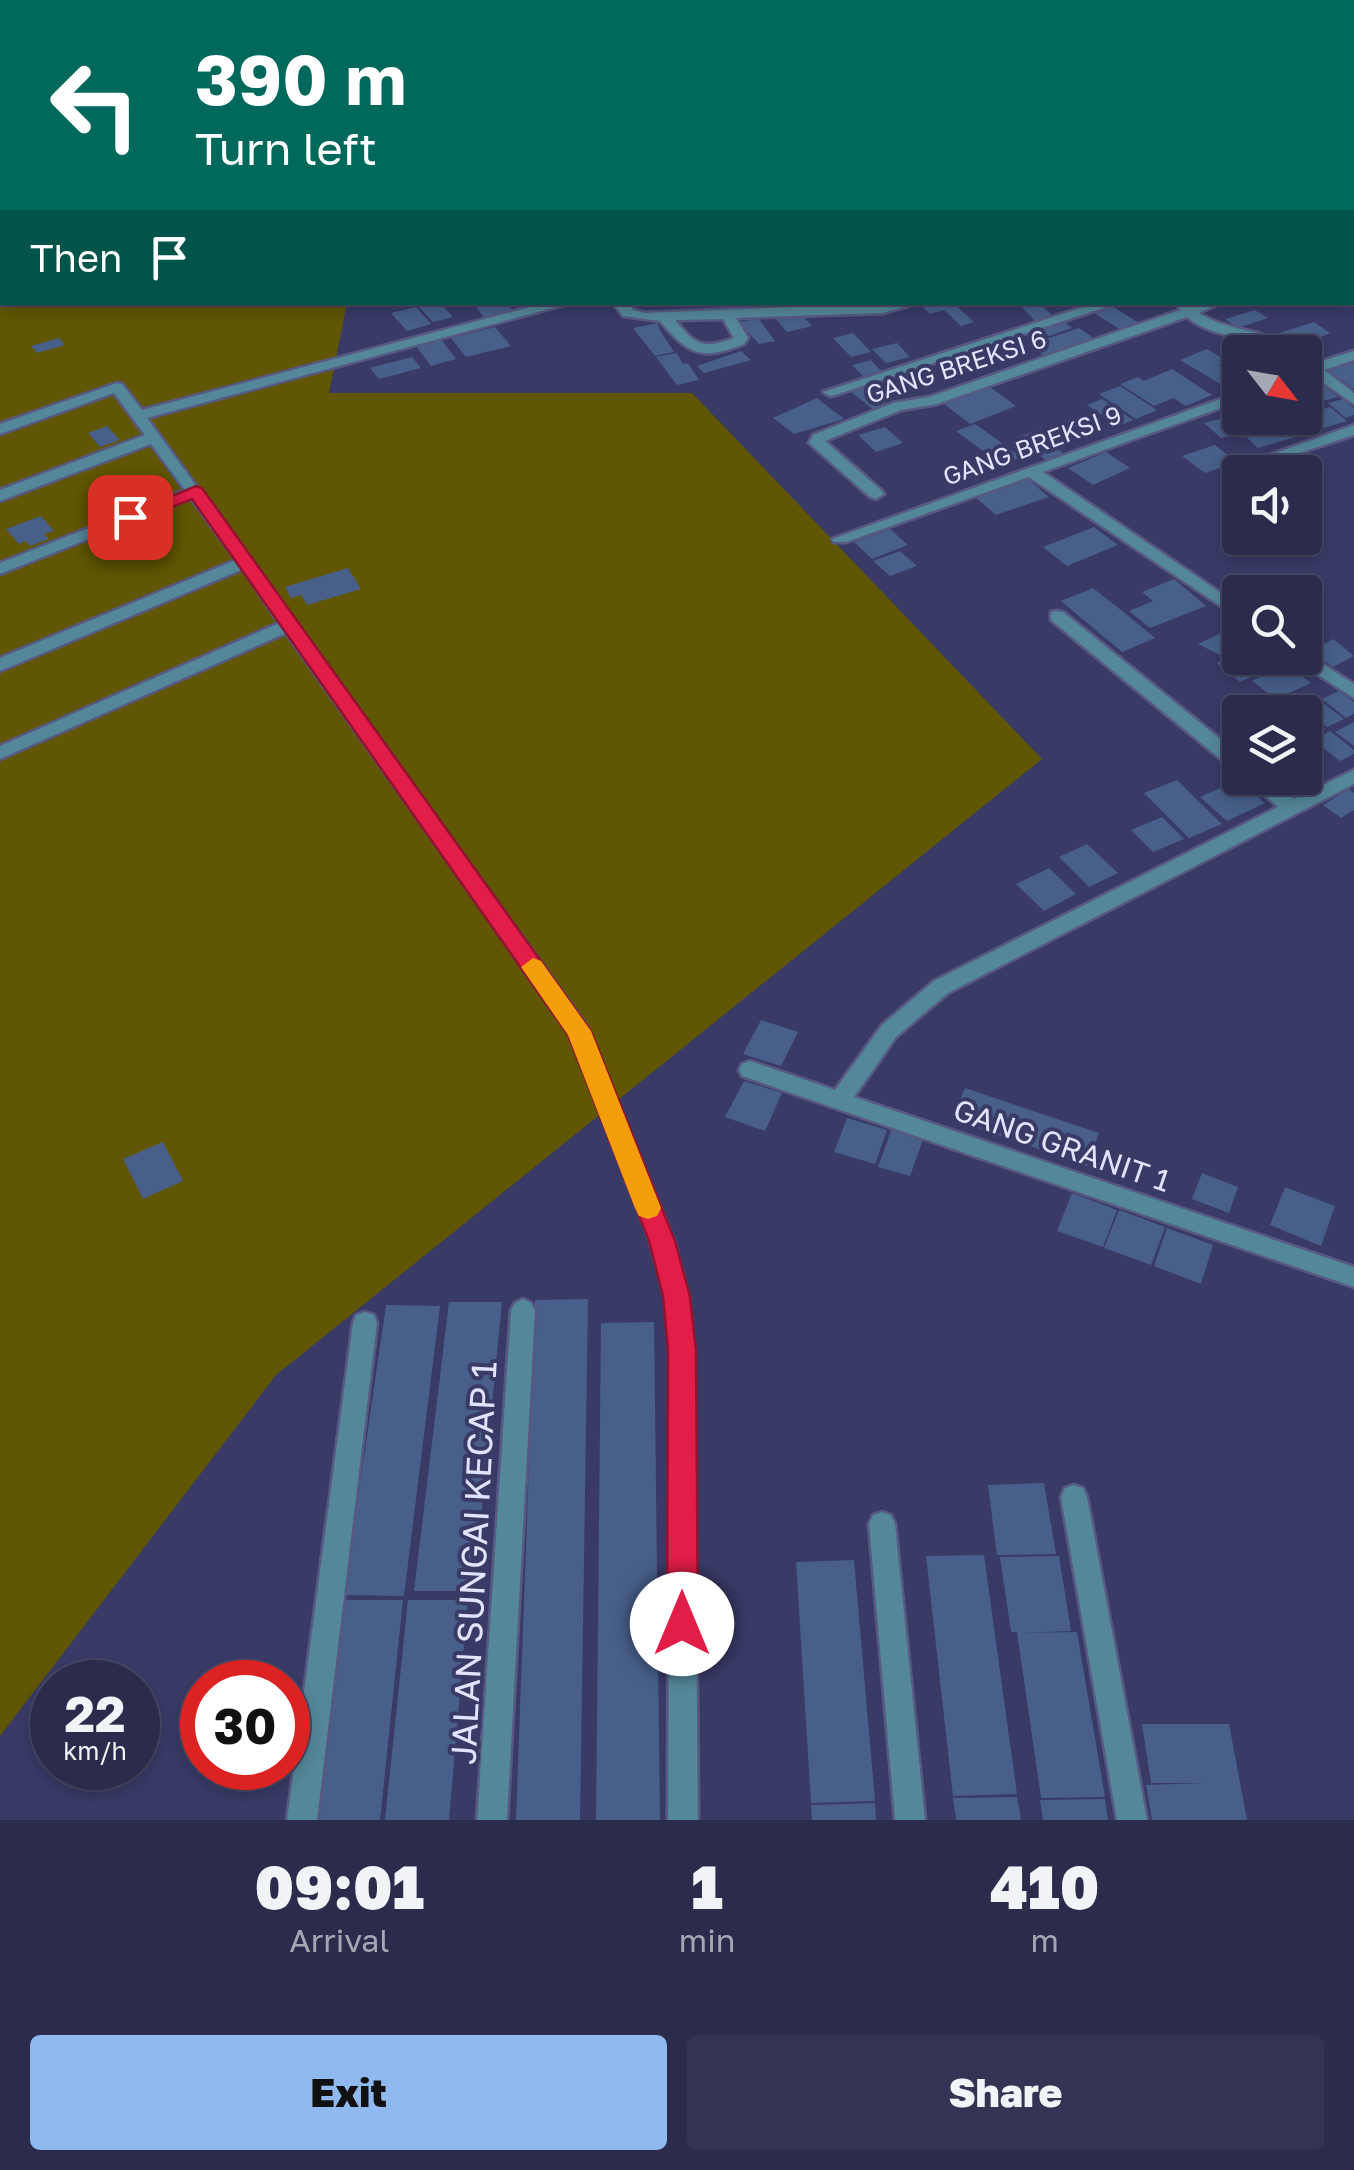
<!DOCTYPE html>
<html lang="en">
<head>
<meta charset="utf-8">
<style>
	:root { --surface:#2b2c4c; --page:#333453; --text:#f1f3f6; --muted:#a6a7b5; --line:#474864; --accent:#90b9f0 }
	body { margin:0; font-family:"Golos Text",sans-serif; background:var(--page); color:var(--text); height:100vh; display:flex; flex-direction:column; font-size:38px; white-space:nowrap }
	* { box-sizing:border-box; margin:0 }
	p { font-size:32px; color:var(--muted) }
	.icon { flex:none; width:55px; height:55px; fill:none; stroke:currentColor; stroke-width:2; stroke-linecap:round; stroke-linejoin:round }
	.map { position:relative; height:1820px; overflow:hidden }
	.drawer { display:flex; flex-direction:column; background:var(--surface); flex:1 }
	.drawer>* { flex:none }
	.banner { position:absolute; left:0px; top:0px; width:1355px; height:305px; box-shadow:0 5px 15px #0003,0 0 0 2px var(--line); background:#00695c; color:#fff; overflow:hidden }
	.needle { width:65px; rotate:121deg }
	.tools { position:absolute; left:1222px; top:335px; display:grid; gap:20px }
	.tools a { display:grid; place-items:center; width:100px; height:100px; border-radius:10px; background:var(--surface); box-shadow:0 5px 15px #0003,0 0 0 2px var(--line); font-size:50px }
	.speed { position:absolute; left:30px; top:1660px; display:flex; gap:20px; font-size:50px; font-weight:700; text-align:center }
	.speed>* { display:grid; place-content:center; width:130px; height:130px; border-radius:50%; background:var(--surface); box-shadow:0 5px 15px #0003,0 0 0 2px var(--line); line-height:1 }
	.speed small { font-size:25px; font-weight:400 }
	.speed .limit { border:15px solid #d22; background:#fff; color:#111 }
	.pin { position:absolute; display:grid; place-items:center; width:85px; height:85px; color:#fff; margin:-42px; border-radius:20px; box-shadow:0 5px 15px #0006 }
	.me { position:absolute; width:110px; margin:-55px; rotate:0deg; stroke-linejoin:round; filter:drop-shadow(0 0 8px #0008) }
	.turn { display:flex; align-items:center; gap:35px; height:210px; padding:0 30px; font-size:45px }
	.turn .icon { width:130px; height:130px; stroke-width:2.5 }
	.turn b { display:block; font-size:70px; line-height:85px }
	.then { display:flex; align-items:center; height:95px; padding:0 30px; background:#0003; gap:20px; font-size:38px }
	.eta { display:flex; justify-content:space-evenly; align-items:center; height:170px; text-align:center }
	.eta b { font-size:60px; font-weight:800; line-height:70px }
	.button { display:flex; gap:20px; margin-top:auto; padding:20px 30px }
	.button a { flex:1; height:115px; border-radius:10px; background:var(--accent); color:#111; font-size:40px; font-weight:800; line-height:115px; text-align:center }
	.button a+a { background:var(--page); color:var(--text) }
	.map>svg:first-child { display:block }
</style>
</head>
<body>
<div class="map">
<svg width="1354" height="1820" viewBox="0 0 1354 1820">
	<rect width="100%" height="100%" fill="#393a66"/>
	<g fill="#605603">
		<polygon points="658,0 1067,0 1067,2"/>
		<polygon points="0,14 2,302 347,303 329,393 692,393 1042,759 276,1375 0,1736"/>
	</g>
	<g fill="#475f89">
		<polygon points="439,302 453,317 433,322 419,307"/>
		<polygon points="473,302 506,302 513,312 484,318"/>
		<polygon points="936,302 952,302 974,322 961,326 944,310 930,314 922,306"/>
		<polygon points="1040,303 1053,317 1035,321 1022,307"/>
		<polygon points="1112,306 1139,323 1121,330 1094,313"/>
		<polygon points="416,307 431,324 407,331 391,313"/>
		<polygon points="1255,310 1268,318 1238,328 1225,319"/>
		<polygon points="801,314 812,326 787,332 776,319"/>
		<polygon points="759,319 775,341 759,344 738,322"/>
		<polygon points="1063,321 1072,328 1049,336 1040,329"/>
		<polygon points="1314,322 1330,333 1296,348 1276,334"/>
		<polygon points="657,323 661,332 674,352 655,356 633,328"/>
		<polygon points="495,327 511,346 466,357 451,338"/>
		<polygon points="1079,328 1095,339 1045,357 1028,345"/>
		<polygon points="853,333 871,352 851,357 833,338"/>
		<polygon points="59,338 65,345 37,353 31,346"/>
		<polygon points="441,339 456,359 431,366 416,346"/>
		<polygon points="897,343 910,357 886,363 872,349"/>
		<polygon points="1207,349 1220,357 1240,349 1240,368 1228,361 1218,365 1240,379 1224,386 1180,360"/>
		<polygon points="741,351 751,360 704,373 697,366"/>
		<polygon points="677,353 683,364 688,363 699,380 677,385 656,357"/>
		<polygon points="412,357 421,368 379,379 370,368"/>
		<polygon points="871,360 881,371 863,376 852,365"/>
		<polygon points="1354,362 1354,389 1326,369 1347,362"/>
		<polygon points="1172,369 1212,395 1186,406 1173,398 1154,406 1120,384 1138,377 1144,381"/>
		<polygon points="1315,379 1338,397 1305,406 1305,381"/>
		<polygon points="871,385 894,403 874,410 851,392"/>
		<polygon points="1120,386 1157,410 1136,419 1099,394"/>
		<polygon points="990,387 1016,406 970,424 944,404"/>
		<polygon points="817,398 844,419 794,434 773,418"/>
		<polygon points="1102,399 1133,420 1118,426 1087,405"/>
		<polygon points="1343,399 1354,408 1354,415 1346,418 1328,403"/>
		<polygon points="1240,405 1240,418 1273,419 1246,429 1223,410"/>
		<polygon points="1330,407 1347,421 1303,434 1288,421"/>
		<polygon points="1228,417 1245,431 1221,438 1204,423"/>
		<polygon points="1286,422 1302,435 1258,448 1243,434"/>
		<polygon points="975,424 988,433 1021,457 1002,465 956,431"/>
		<polygon points="107,426 120,440 100,447 88,433"/>
		<polygon points="885,427 903,443 876,452 858,435"/>
		<polygon points="1034,431 1063,453 1046,460 1016,438"/>
		<polygon points="1215,445 1237,462 1205,473 1182,456"/>
		<polygon points="1106,452 1130,468 1093,485 1068,468"/>
		<polygon points="1028,479 1049,497 996,515 975,497"/>
		<polygon points="41,516 54,531 44,534 49,539 30,546 26,541 19,544 6,529"/>
		<polygon points="1094,527 1118,545 1067,566 1043,547"/>
		<polygon points="890,529 908,545 872,559 854,542"/>
		<polygon points="900,551 917,566 890,576 873,561"/>
		<polygon points="348,568 361,589 307,605 301,595 291,598 285,587"/>
		<polygon points="1174,579 1206,606 1150,628 1129,611 1153,601 1142,592"/>
		<polygon points="1093,588 1121,610 1155,638 1122,652 1061,601"/>
		<polygon points="1238,625 1240,649 1224,657 1198,644"/>
		<polygon points="1333,639 1354,656 1333,667 1310,652"/>
		<polygon points="1240,652 1240,658 1290,658 1240,682 1217,663"/>
		<polygon points="1286,664 1311,683 1276,699 1252,681"/>
		<polygon points="1339,691 1354,702 1354,714 1346,718 1322,699"/>
		<polygon points="1319,700 1344,719 1327,727 1302,708"/>
		<polygon points="1305,714 1325,729 1308,737 1305,735"/>
		<polygon points="1354,722 1354,746 1335,732"/>
		<polygon points="1330,731 1354,750 1354,754 1340,761 1313,740"/>
		<polygon points="1177,780 1198,801 1222,824 1189,838 1144,793"/>
		<polygon points="1238,780 1265,803 1227,821 1200,797"/>
		<polygon points="1349,789 1354,793 1354,810 1341,818 1323,805"/>
		<polygon points="1162,817 1184,839 1153,852 1131,830"/>
		<polygon points="1087,844 1118,873 1089,887 1059,857"/>
		<polygon points="1049,868 1076,894 1044,911 1016,884"/>
		<polygon points="761,1020 798,1032 781,1066 743,1054"/>
		<polygon points="744,1081 782,1093 765,1131 725,1117"/>
		<polygon points="965,1088 1099,1133 1087,1166 952,1119"/>
		<polygon points="847,1118 887,1130 875,1164 834,1152"/>
		<polygon points="892,1128 924,1137 910,1176 878,1167"/>
		<polygon points="163,1142 183,1181 143,1199 123,1159"/>
		<polygon points="1202,1173 1238,1187 1229,1213 1192,1199"/>
		<polygon points="1285,1187 1335,1206 1321,1246 1270,1225"/>
		<polygon points="1072,1193 1117,1210 1103,1247 1057,1231"/>
		<polygon points="1119,1210 1165,1227 1151,1265 1104,1248"/>
		<polygon points="1167,1228 1213,1245 1201,1284 1154,1266"/>
		<polygon points="588,1299 580,1820 516,1820 535,1300"/>
		<polygon points="449,1302 502,1302 474,1591 414,1591"/>
		<polygon points="386,1305 440,1306 404,1596 344,1595"/>
		<polygon points="654,1322 660,1820 596,1820 601,1323"/>
		<polygon points="1044,1483 1056,1554 997,1555 988,1485"/>
		<polygon points="984,1555 1017,1794 953,1796 926,1556"/>
		<polygon points="1059,1556 1071,1631 1020,1633 1077,1632 1105,1797 1041,1798 1017,1632 1011,1632 1000,1557"/>
		<polygon points="854,1560 875,1801 811,1803 796,1562"/>
		<polygon points="343,1600 403,1600 380,1820 315,1820"/>
		<polygon points="408,1600 468,1600 449,1820 385,1820"/>
		<polygon points="1142,1724 1229,1724 1247,1820 1152,1820 1146,1785 1206,1783 1151,1783"/>
		<polygon points="1017,1797 1021,1820 956,1820 953,1798"/>
		<polygon points="1105,1799 1108,1820 1043,1820 1040,1800"/>
		<polygon points="875,1803 876,1820 812,1820 811,1805"/>
	</g>
	<g fill="none" stroke-linecap="round" stroke-linejoin="round">
		<g stroke="#575982" stroke-width="5">
			<g id="service">
				<polygon points="884,0 892,0 891,2 883,2"/>
				<polygon points="983,0 1010,0 1012,2 987,2"/>
				<polygon points="1038,0 1057,0 1053,2 1036,2"/>
			</g>
		</g>
		<g stroke="#575982" stroke-width="5">
			<g id="minor">
				<polygon points="1328,0 1353,0 1354,3 1330,2"/>
				<polygon points="1352,153 1354,154 1354,162 1352,161"/>
				<polygon points="1352,195 1354,196 1354,204 1352,204"/>
				<polygon points="1352,226 1354,227 1354,235 1352,235"/>
				<rect x="1352" y="266" width="2" height="9"/>
				<polygon points="549,302 574,302 147,418 586,1025 674,1241 689,1297 694,1350 698,1820 668,1820 670,1350 665,1297 650,1241 570,1034 286,633 0,759 0,746 279,623 243,569 0,671 0,658 236,560 191,498 0,574 0,563 185,490 151,444 0,501 0,490 145,435 114,393 0,434 0,424 117,383 122,384 142,410"/>
				<path d="M612,302h15l6,8 12,3 276,-11 -38,11 -147,5 12,20 -4,6c-42,17 -55,11 -84,-23l-37,-5zM723,319l11,19c-32,12 -38,7 -59,-18z"/>
				<polygon points="1099,302 1122,302 835,395 830,396 823,392"/>
				<path d="M1176,302h12l4,4 31,-4 -24,11c30,20 71,15 98,39 -16,1 -24,-5 -40,-10 -25,-7 -49,-8 -70,-25l-250,87 -36,6 -76,31 57,50 2,3 -8,5 -6,-2 -61,-54 4,-8 80,-32 36,-6 251,-87z"/>
				<polygon points="1354,351 1354,360 1324,370 1354,393 1354,404 1311,374 1305,375 1305,359 1315,363"/>
				<polygon points="1240,392 1240,401 1043,472 1240,606 1240,619 1029,477 846,542 834,542 832,539"/>
				<polygon points="1354,425 1354,435 1266,464 1256,464 1253,461"/>
				<polygon points="1057,611 1063,612 1240,755 1240,771 1233,769 1051,620 1051,612"/>
				<polygon points="1305,653 1354,684 1354,698 1298,662 1296,658 1305,658"/>
				<polygon points="1354,770 1354,784 948,993 896,1037 854,1097 1354,1267 1354,1287 742,1076 739,1070 742,1064 750,1061 835,1090 882,1025 934,981 1278,807 1246,778 1267,778 1294,799"/>
				<polygon points="523,1299 531,1303 535,1310 507,1820 477,1820 511,1310 515,1303"/>
				<polygon points="365,1312 374,1315 377,1323 317,1820 287,1820 353,1323 356,1315"/>
				<polygon points="1074,1485 1083,1488 1087,1497 1147,1820 1117,1820 1061,1497 1065,1488"/>
				<polygon points="882,1512 891,1515 895,1524 925,1820 895,1820 869,1524 873,1515"/>
			</g>
		</g>
		<g stroke="#575982" stroke-width="5">
			<g id="tertiary">
				<polygon points="633,0 650,0 651,2 635,2"/>
				<rect x="1352" y="7" width="2" height="10"/>
				<polygon points="1352,90 1354,90 1354,98 1352,97"/>
			</g>
		</g>
		<use href="#service" fill="#548799" fill-rule="evenodd"/>
		<use href="#minor" fill="#548799" fill-rule="evenodd"/>
		<use href="#tertiary" fill="#548799" fill-rule="evenodd"/>
	</g>
	<polygon fill="#e11d48" stroke="#92132f" stroke-width="2.5" points="196,486 202,488 591,1031 675,1241 690,1296 696,1350 698,1624 693,1635 682,1639 672,1635 667,1624 668,1350 663,1296 649,1241 568,1035 192,499 137,521 124,521 121,517"/>
	<polygon fill="#f59e0b" points="533,958 541,961 591,1031 661,1208 657,1216 648,1219 639,1216 635,1208 568,1035 521,967"/>
	<g text-anchor="middle" dominant-baseline="central" stroke-width="8" stroke-linejoin="round" paint-order="stroke">
		<g font-size="25" fill="#e1e4ff" stroke="#393a66">
			<text transform="translate(956 366) rotate(-18)">GANG BREKSI 6</text>
			<text transform="translate(1032 445) rotate(-20)">GANG BREKSI 9</text>
		</g>
		<g font-size="30" fill="#e1e4ff" stroke="#393a66">
			<text transform="translate(1062 1145) rotate(19)">GANG GRANIT 1</text>
		</g>
		<g font-size="35" fill="#e1e4ff" stroke="#393a66">
			<text transform="translate(473 1563) rotate(-87)">JALAN SUNGAI KECAP 1</text>
		</g>
	</g>
</svg>
<div class="tools">
<a><svg class="needle" viewBox="-14 -14 28 28"><path d="M0-13l5 13h-10z" fill="#e53935"/><path d="M0 13l5-13h-10z" fill="#a6a7b5"/></svg></a>
<a><svg class="icon" aria-label="sound" viewBox="0 0 24 24"><path d="M4 9h4l5-4v14l-5-4H4zM17 9q2 3 0 6"/></svg></a>
<a><svg class="icon" aria-label="search" viewBox="0 0 24 24"><circle cx="10" cy="10" r="6"/><path d="M15 15l6 6"/></svg></a>
<a><svg class="icon" aria-label="layers" viewBox="0 0 24 24"><path d="M12 4l9 5-9 5-9-5zM3 14l9 5 9-5"/></svg></a>
</div>
<div class="speed"><div>22<small>km/h</small></div><div class="limit">30</div></div>
<div class="pin" style="left:130px;top:517px;background:#d93025"><svg class="icon" aria-label="arrive" viewBox="0 0 24 24"><path d="M6 21V4h12l-3 4 3 4H6"/></svg></div>
<svg class="me" style="left:682px;top:1624px" viewBox="-20 -20 40 40"><circle r="19" fill="#fff"/><path d="M0-13L10 11 0 6-10 11z" fill="#e11d48"/></svg>
<div class="banner">
<div class="turn"><svg class="icon" aria-label="left" viewBox="0 0 24 24"><path d="M17 20v-9H6M10 6l-5 5 5 5"/></svg><div><b>390 m</b>Turn left</div></div>
<div class="then">Then<svg class="icon" aria-label="arrive" viewBox="0 0 24 24"><path d="M6 21V4h12l-3 4 3 4H6"/></svg></div>
</div>
</div>
<section class="drawer">
<div class="eta">
<div><b>09:01</b><p>Arrival</p></div>
<div><b>1</b><p>min</p></div>
<div><b>410</b><p>m</p></div>
</div>
<div class="button"><a>Exit</a><a>Share</a></div>
</section>
</body>
</html>
